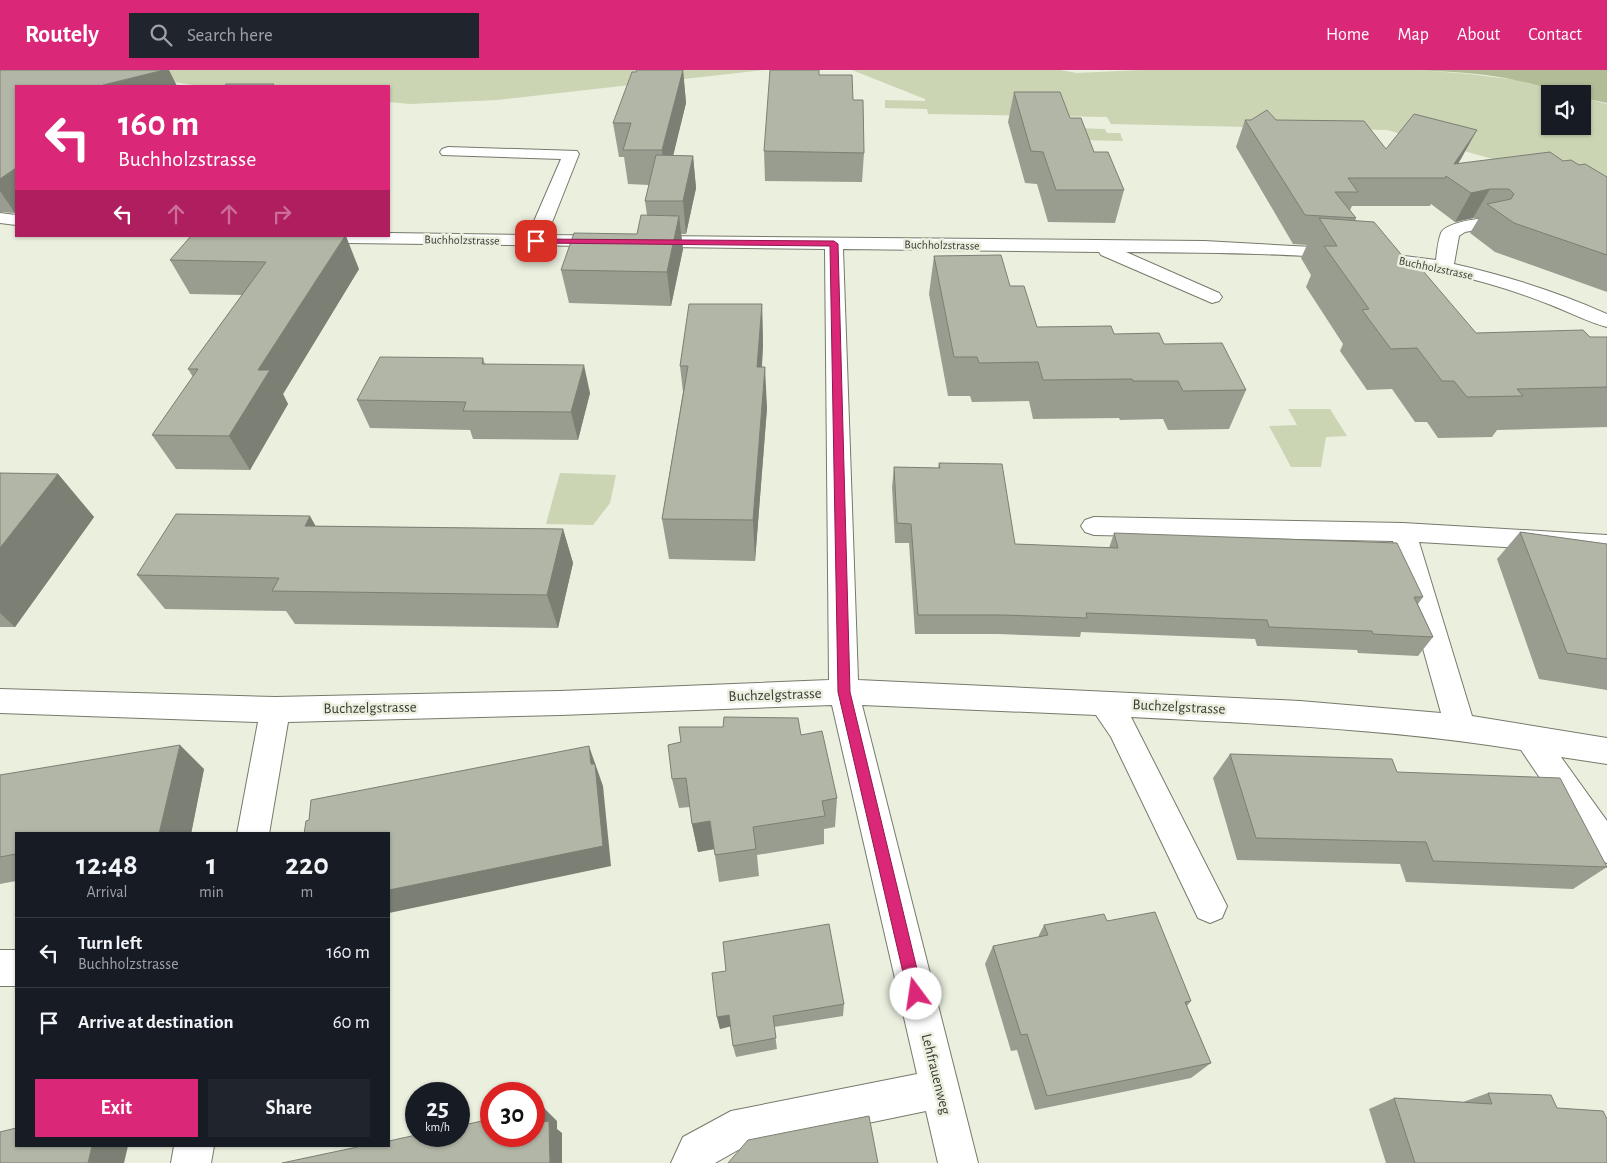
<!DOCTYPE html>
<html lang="en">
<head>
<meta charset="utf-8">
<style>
	:root { --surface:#171b24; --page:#20242c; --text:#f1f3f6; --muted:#9ea1a6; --line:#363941; --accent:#db2777 }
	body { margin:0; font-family:"Alegreya Sans",sans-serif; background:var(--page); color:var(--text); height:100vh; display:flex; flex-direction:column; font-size:19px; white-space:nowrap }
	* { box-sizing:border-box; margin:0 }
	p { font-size:16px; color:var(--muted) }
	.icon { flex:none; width:28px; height:28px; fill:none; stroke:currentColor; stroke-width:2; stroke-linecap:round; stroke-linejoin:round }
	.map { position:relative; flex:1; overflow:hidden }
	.details { position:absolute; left:15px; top:762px; width:375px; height:315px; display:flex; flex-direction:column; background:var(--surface); border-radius:0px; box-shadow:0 1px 4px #0004 }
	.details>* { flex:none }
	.banner { position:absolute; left:15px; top:15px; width:375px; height:152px; border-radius:0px; box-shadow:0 1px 4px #0004; background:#db2777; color:#fff; overflow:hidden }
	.controls { position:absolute; left:1541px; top:15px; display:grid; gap:10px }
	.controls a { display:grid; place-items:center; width:50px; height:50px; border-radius:0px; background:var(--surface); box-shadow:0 1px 4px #0004; font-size:25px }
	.speed { position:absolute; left:405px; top:1012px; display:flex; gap:10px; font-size:25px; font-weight:700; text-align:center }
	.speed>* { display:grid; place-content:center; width:65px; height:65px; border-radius:50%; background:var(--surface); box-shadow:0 1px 4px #0004; line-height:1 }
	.speed small { font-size:12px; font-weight:400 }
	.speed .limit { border:8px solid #d22; background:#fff; color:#111 }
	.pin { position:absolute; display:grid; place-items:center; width:42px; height:42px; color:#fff; margin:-21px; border-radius:10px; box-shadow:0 2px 8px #0006 }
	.me { position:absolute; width:55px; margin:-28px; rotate:346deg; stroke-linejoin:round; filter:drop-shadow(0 0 4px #0008) }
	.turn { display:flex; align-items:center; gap:18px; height:105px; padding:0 20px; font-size:22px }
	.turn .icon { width:65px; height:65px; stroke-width:2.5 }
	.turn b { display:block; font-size:35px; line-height:42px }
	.lanes { display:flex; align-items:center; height:48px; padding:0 20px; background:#0003; justify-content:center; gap:25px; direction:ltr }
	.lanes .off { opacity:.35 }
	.eta { display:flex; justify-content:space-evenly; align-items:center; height:85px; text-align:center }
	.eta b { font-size:30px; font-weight:700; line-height:35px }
	.cta { display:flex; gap:10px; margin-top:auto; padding:10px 20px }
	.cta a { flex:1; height:58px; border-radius:0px; background:var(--accent); color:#fff; font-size:20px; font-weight:700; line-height:58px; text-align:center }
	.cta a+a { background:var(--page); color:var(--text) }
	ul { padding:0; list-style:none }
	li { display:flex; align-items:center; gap:15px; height:70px; padding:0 20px; border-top:1px solid var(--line) }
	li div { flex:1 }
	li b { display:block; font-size:19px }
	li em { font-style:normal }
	header { display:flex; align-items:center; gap:30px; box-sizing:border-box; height:70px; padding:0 25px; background:var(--accent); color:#fff }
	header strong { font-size:24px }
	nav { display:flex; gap:28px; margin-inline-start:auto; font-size:18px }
	.search { width:350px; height:45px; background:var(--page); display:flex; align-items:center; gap:12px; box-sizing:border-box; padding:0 18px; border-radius:0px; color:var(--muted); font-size:19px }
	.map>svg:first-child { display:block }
</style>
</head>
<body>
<header>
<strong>Routely</strong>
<div class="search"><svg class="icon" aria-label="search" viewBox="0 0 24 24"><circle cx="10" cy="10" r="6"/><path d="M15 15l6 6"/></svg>Search here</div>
<nav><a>Home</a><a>Map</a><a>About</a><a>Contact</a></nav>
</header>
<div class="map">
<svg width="1607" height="1093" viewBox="0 0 1607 1093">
	<rect width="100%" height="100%" fill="#eaefde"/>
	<g fill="#cbd4b3">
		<polygon points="102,0 765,0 497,30 410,34 389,32 389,16 199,16"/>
		<polygon points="852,0 1060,0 1077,3 1140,0 1419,0 1469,4 1517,10 1568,24 1550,24 1550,56 1582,56 1583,28 1607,34 1607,120 1387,60 1111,54 1107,47 928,44 927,39 885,38 885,30 925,31 925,29"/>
		<polygon points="1077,58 1105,59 1107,63 1120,63 1123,71 1082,70"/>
		<polygon points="1288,339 1330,339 1347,366 1326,367 1321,397 1291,397 1269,356 1297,355"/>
		<polygon points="560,403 616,405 610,433 593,455 546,454"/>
	</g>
	<path fill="#b2bc97" d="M1419,0h188v33l-24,-5 -1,-4c-22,0 -42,-9 -63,-13 -33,-8 -67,-9 -100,-11z"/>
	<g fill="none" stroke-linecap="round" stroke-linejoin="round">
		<g stroke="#767a6b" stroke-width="2">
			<g id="minor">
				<path d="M448,77l129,4 2,3 -32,81 657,6 145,8 87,11c1,-9 2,-19 5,-27 5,-11 42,-16 51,-14l3,4 -3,4 -27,5 -6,4 -5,28c53,12 104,28 153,50v13c-19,-5 -38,-15 -56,-22 -33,-13 -67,-24 -102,-31 -104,-22 -216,-21 -323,-22l93,41 3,4 -3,4 -7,2 -111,-48 -2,-3 -256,-3 15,431 442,21 141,12 -48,-172 -299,-6 -9,-3 -4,-6 4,-6 9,-3 309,6 204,12v18l-188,-11 53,174 135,22v26l-46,-7 46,64v42l-12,-4 -74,-109c-128,-21 -260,-26 -390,-33l96,189 -5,12 -12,5 -12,-5 -87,-181 -15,-22 -234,-10 116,458h-40l-12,-52 -188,39 -23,13h-44l12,-26 48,-26 186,-37 -85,-369 -272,10 -272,7 -19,112h-32l21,-112 -258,-9v-24l275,8 285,-6 269,-11 -4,-431 -558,-7 -6,-2 -3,-4h131v-3l139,2 33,-76 -119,-4 -2,-3 2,-3z"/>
				<polygon points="0,143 16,145 16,155 0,153"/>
				<rect x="0" y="880" width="16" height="36"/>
				<polygon points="174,1076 214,1076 211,1093 171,1093"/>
			</g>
		</g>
		<use href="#minor" fill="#fff" fill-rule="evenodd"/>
	</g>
	<g fill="#989d8f">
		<polygon points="0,0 16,16 16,142 15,143 0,142"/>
		<polygon points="683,0 686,33 673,85 693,86 696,118 686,164 681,164 683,179 671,236 569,233 561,200 637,164 647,145 645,131 649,115 628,114 624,87 619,87 613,53"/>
		<polygon points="819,5 853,30 864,83 862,112 765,111 764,81"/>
		<polygon points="1014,22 1070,48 1094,82 1124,120 1115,153 1048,152 1037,114 1025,113 1008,52"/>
		<polygon points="1245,50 1276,50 1386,79 1462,87 1458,94 1563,91 1579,95 1607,107 1607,222 1495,182 1470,163 1479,148 1473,148 1455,152 1431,134 1430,136 1352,136 1350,140 1356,148 1355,151 1410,195 1476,263 1590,267 1607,267 1607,357 1497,360 1492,367 1438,368 1427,352 1415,352 1392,319 1367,320 1340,281 1343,274 1306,217 1311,205 1301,188 1307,175 1293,174 1236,77"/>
		<polygon points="191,166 359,199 283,324 288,334 250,400 176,399 152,365 193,307 188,299 242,225 190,224 170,190"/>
		<polygon points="934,186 1010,216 1037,257 1114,264 1164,274 1246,320 1229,359 1168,360 1163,349 1120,350 1119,348 1033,349 1029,331 972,332 970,326 948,326 929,224"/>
		<polygon points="762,234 763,275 762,297 767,338 755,491 669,489 662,449 683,322 680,296"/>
		<polygon points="483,288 485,294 590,323 578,370 473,369 470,360 370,358 357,330"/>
		<polygon points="939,393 1015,474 1109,478 1114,463 1423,527 1418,534 1433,567 1418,586 1358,583 1357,580 1257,576 1255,569 1081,562 1080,567 998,564 915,564 909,473 895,473 892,417 894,397 938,398"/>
		<polygon points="0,403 58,404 94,447 15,557 0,557"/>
		<polygon points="316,456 563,459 573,493 558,558 295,554 286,541 165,539 137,505"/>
		<polygon points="1520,462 1607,474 1607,620 1539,609 1497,489"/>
		<polygon points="801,665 837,728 835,757 824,759 824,774 757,785 759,806 719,812 714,779 698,782 692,754 690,737 679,738 672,709"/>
		<polygon points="1230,684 1397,702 1607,797 1573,819 1406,812 1400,794 1237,790 1213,708"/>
		<polygon points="204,699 191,764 16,764 16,811 0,814 0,705"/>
		<polygon points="1107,851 1191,931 1187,936 1211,993 1191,1008 1035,1040 1017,980 1011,981 985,894 993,876 1038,867 1044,855"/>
		<polygon points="844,934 843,946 774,957 777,979 736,987 733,976 731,956 720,959 717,947"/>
		<polygon points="1488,1023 1557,1038 1607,1093 1386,1093 1369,1039 1394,1028 1463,1032"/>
	</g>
	<g fill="#7c7f74">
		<polygon points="164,0 169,0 177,16 103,16 103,15"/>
		<polygon points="683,0 686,33 666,115 662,80"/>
		<polygon points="1477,60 1462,87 1449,107 1454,94"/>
		<polygon points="693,86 696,118 686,164 683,131"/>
		<polygon points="16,98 16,142 15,143 0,121 0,109"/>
		<polygon points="1490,119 1473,148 1455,152 1471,123"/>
		<polygon points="679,146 683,179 671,236 667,202"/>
		<polygon points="345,166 346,166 359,199 283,324 288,334 250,400 229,366 258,300"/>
		<polygon points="762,234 763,275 759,338 757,297"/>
		<polygon points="584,295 590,323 578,370 571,342"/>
		<polygon points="765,297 767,338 755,491 753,450"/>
		<polygon points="58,404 94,447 15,557 0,543 0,478"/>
		<polygon points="310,446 329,480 305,456"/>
		<polygon points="563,459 573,493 558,558 547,525"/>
		<polygon points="180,675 204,699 191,764 159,764"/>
		<polygon points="589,676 603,716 611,796 389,843 389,820 591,694"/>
		<polygon points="710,751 715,779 698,782 692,754"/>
		<polygon points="729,945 732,956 720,959 717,947"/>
		<polygon points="544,1038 557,1051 557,1059 562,1063 562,1093 550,1093 544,1052"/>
		<polygon points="92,1076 128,1076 124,1093 88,1093"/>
	</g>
	<g fill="#b1b6a6" stroke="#7c7f74">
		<polygon points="0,0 164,0 103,15 103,16 16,16 16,98 0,109"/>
		<polygon points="637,0 683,0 662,80 623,80 631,53 613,53 632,2 636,2"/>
		<polygon points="770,0 819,0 819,5 852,5 853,30 863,30 864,83 764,81"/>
		<polygon points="226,14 274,14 272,16 224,16"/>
		<polygon points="1014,22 1060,22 1070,48 1081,48 1094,82 1108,82 1124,120 1056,120 1043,82 1031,81"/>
		<polygon points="1267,40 1276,50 1364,51 1386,79 1414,44 1477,60 1454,94 1550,82 1563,91 1571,90 1579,95 1585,94 1607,107 1607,185 1514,153 1487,134 1511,129 1514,124 1509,119 1490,119 1471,123 1446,106 1445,108 1348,108 1358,122 1335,122 1356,148 1305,145 1245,50 1251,50"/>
		<polygon points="656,85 693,86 683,131 645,131"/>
		<polygon points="641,145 679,146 667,202 561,200 574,163 637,164"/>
		<polygon points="1319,148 1374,152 1410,195 1418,195 1476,263 1583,260 1590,267 1607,267 1607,317 1517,319 1523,326 1467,327 1454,311 1442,311 1417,278 1391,279 1362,240 1369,239 1324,176 1337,176"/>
		<polygon points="191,166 345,166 258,300 270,300 229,366 152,365 198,299 188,299 266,192 170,190"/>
		<polygon points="1001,185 1010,216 1024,216 1037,257 1111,256 1114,264 1159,263 1164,274 1222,273 1246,320 1183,321 1178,311 1133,311 1132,309 1043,310 1038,292 979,293 977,287 954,287 934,186"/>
		<polygon points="689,234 762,234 757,297 765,297 753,450 662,449 688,296 680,296"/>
		<polygon points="380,287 483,288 482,294 584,295 571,342 463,341 466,332 357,330"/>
		<polygon points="939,393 1002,394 1015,474 1118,478 1114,463 1397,473 1423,527 1414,527 1433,567 1373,564 1372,561 1269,557 1267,550 1086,543 1087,548 1003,545 918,545 911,454 897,453 894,397 940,398"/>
		<polygon points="0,403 58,404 0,478"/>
		<polygon points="176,444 310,446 305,456 563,459 547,525 272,521 279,508 137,505"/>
		<polygon points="1520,462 1607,474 1607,589 1567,583"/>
		<polygon points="724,647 798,648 801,665 822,661 837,728 822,731 825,746 753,757 756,779 715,785 710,751 692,754 686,708 672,709 668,675 681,672 679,657 723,657"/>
		<polygon points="180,675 159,764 16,764 16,784 0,787 0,705"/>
		<polygon points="589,676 591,694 595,694 603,776 389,820 389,764 304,764 306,751 309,750 311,730"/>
		<polygon points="1230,684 1392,689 1397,702 1560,708 1607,797 1433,791 1426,772 1256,768"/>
		<polygon points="1155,842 1191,931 1185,932 1211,993 1047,1026 1027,964 1021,965 993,876 1048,865 1044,855 1104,844 1107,851"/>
		<polygon points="829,854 844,934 773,946 776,968 733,976 729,945 717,947 712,903 726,901 723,872"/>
		<polygon points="1488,1023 1551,1025 1557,1038 1603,1041 1607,1049 1607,1093 1415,1093 1394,1028 1492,1034"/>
		<polygon points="544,1038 544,1052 549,1051 550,1093 282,1093 362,1076 389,1076 389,1071 416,1065 416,1066 459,1066 459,1056 491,1049 491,1066 534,1066 534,1040"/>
		<polygon points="869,1046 878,1093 728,1093 748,1070"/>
		<polygon points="16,1058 16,1076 92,1076 88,1093 0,1093 0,1062"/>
	</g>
	<polygon fill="#db2777" stroke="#8e194d" points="533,169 834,171 838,174 850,622 923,924 921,929 916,931 911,929 908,924 838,622 830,176 536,173 532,171"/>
	<g text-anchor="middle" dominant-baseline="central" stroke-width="5" stroke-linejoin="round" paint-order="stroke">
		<g font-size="12" fill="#3b3c36" stroke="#eaefde">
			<text transform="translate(462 170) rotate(1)">Buchholzstrasse</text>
			<text transform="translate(942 175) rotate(1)">Buchholzstrasse</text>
			<text transform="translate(1436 198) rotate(12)">Buchholzstrasse</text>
		</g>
		<g font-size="15" fill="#3b3c36" stroke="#eaefde">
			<text transform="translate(775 625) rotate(-2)">Buchzelgstrasse</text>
			<text transform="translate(1179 637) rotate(3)">Buchzelgstrasse</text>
			<text transform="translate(370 638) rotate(-1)">Buchzelgstrasse</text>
			<text transform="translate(936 1004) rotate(76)">Lehfrauenweg</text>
		</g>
	</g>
</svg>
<div class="controls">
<a><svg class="icon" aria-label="sound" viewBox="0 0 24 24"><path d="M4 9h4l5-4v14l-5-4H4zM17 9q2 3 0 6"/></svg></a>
</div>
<div class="speed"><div>25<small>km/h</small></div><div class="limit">30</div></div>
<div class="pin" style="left:536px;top:171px;background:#d93025"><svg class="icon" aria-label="arrive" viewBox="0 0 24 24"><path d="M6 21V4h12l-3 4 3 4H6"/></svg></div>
<svg class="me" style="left:916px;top:924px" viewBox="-20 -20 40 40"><circle r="19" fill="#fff"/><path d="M0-13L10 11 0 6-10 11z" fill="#db2777"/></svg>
<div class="banner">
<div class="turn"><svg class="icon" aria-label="left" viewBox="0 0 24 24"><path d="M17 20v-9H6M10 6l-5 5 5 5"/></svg><div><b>160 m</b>Buchholzstrasse</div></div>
<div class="lanes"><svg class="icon" aria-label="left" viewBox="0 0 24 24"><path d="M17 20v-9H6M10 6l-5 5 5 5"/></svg><svg class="icon off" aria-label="ahead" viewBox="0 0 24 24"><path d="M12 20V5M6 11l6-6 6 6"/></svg><svg class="icon off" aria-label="ahead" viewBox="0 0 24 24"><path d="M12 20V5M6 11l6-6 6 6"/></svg><svg class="icon off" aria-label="right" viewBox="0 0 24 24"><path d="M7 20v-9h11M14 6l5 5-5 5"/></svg></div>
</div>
<section class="details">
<div class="eta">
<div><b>12:48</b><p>Arrival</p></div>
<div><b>1</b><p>min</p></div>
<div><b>220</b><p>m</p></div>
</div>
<ul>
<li><svg class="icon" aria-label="left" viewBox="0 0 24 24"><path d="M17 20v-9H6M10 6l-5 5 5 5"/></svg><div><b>Turn left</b><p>Buchholzstrasse</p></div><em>160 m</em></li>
<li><svg class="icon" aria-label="arrive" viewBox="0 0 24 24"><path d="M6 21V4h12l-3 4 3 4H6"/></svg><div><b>Arrive at destination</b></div><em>60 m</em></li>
</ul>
<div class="cta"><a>Exit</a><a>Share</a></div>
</section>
</div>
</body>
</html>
